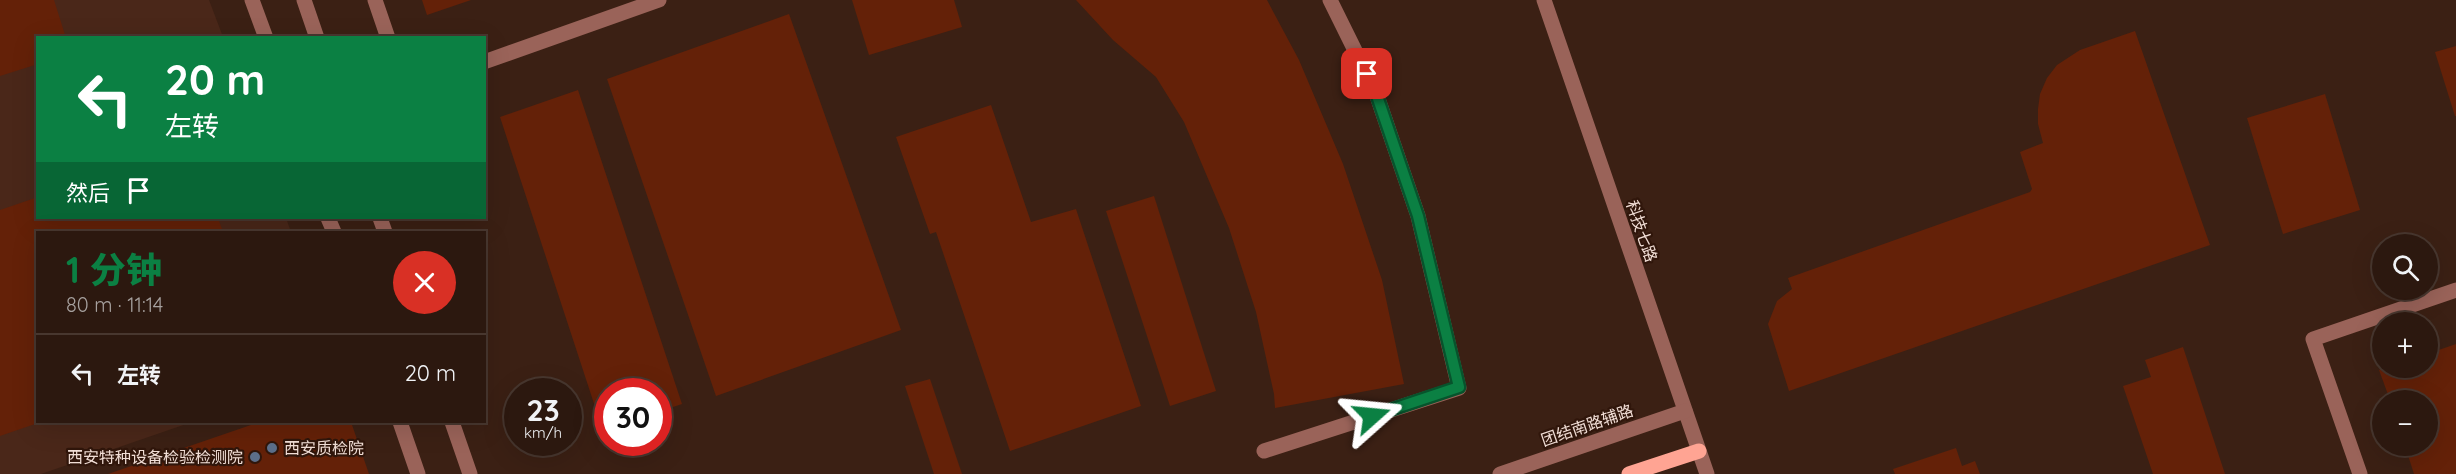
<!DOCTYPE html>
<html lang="zh">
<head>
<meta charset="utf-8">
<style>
	:root { --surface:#2c180f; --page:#342118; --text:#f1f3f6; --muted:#a6a09e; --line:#48372f; --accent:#0b8043 }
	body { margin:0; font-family:Quicksand,"Noto Sans SC",sans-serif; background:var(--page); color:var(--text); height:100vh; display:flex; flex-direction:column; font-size:22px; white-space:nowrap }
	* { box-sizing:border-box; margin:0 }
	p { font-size:20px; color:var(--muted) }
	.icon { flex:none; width:33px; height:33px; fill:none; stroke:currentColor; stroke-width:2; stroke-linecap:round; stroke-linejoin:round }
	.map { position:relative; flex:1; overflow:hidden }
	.panel { position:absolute; left:36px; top:231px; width:450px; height:192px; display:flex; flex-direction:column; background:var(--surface); border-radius:0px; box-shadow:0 6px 24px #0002,0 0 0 2px var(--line) }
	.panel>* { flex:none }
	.top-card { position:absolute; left:36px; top:36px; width:450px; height:183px; border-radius:0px; box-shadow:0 6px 24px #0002,0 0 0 2px var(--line); background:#0b8043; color:#fff; overflow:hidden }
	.fabs { position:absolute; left:2372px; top:234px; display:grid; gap:12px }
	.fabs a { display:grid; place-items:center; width:66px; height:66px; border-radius:50%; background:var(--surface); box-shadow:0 6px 24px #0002,0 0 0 2px var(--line); font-size:30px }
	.speed { position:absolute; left:504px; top:378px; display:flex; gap:12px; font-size:30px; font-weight:700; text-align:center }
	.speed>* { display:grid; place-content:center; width:78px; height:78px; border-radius:50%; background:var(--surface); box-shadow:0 6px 24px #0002,0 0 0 2px var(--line); line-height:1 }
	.speed small { font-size:15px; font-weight:400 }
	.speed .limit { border:9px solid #d22; background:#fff; color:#111 }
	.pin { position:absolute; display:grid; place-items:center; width:51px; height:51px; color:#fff; margin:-26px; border-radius:12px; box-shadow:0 3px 9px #0006 }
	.me { position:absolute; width:66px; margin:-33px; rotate:72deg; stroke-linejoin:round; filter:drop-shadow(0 0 4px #0008) }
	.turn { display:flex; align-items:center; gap:21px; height:126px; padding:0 30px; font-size:27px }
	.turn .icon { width:78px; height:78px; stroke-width:2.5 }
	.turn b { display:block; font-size:42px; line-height:51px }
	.then { display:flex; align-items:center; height:57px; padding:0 30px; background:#0003; gap:12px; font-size:22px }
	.round { display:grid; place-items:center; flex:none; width:63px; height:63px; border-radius:32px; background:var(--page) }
	.headline { display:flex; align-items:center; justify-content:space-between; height:102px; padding:0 30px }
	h1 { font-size:36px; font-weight:800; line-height:45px; color:var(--accent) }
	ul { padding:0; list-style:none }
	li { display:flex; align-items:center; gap:18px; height:78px; padding:0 30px; border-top:2px solid var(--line) }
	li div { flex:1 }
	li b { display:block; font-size:22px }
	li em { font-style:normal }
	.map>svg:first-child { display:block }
</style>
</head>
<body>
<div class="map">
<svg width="2456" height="474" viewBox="0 0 2456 474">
	<rect width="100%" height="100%" fill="#3b2014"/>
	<polygon fill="#4a2719" points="0,0 209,0 223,37 38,38 38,218 286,218 291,232 38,232 38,422 192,422 41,474 0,474"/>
	<g fill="#642108">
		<polygon points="0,0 54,0 66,38 38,38 38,64 0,76"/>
		<polygon points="422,0 471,0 427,15"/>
		<polygon points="852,0 954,0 962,27 869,55"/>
		<polygon points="1076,0 1267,0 1299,60 1343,164 1382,280 1404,384 1275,408 1274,394 1256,312 1229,228 1184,122 1156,77 1113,40"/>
		<polygon points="789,14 901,330 716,396 607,79"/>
		<polygon points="2135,31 2210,245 1789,391 1768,324 1777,301 1792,289 1788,278 2030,192 2032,189 2020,152 2043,143 2038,124 2038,109 2040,94 2047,78 2057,65 2080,50"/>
		<polygon points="2456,46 2456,116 2455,116 2435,52"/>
		<polygon points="578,90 682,404 658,412 658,392 608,392 608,430 603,431 500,117"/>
		<polygon points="2325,94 2360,210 2283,234 2247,118"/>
		<polygon points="991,105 1031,222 1076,209 1141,406 1010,451 936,232 930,234 896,137"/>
		<polygon points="1154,196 1216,391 1170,406 1106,211"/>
		<polygon points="38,197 38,218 218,218 223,232 38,232 38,423 0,436 0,210"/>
		<polygon points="2456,344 2456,474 2414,474 2405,446 2427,446 2427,400 2390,400 2379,370 2387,368 2427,368 2427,354"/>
		<polygon points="2183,347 2225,474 2153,474 2123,386 2151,377 2145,360"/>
		<polygon points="930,379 962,474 934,474 905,386"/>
		<polygon points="260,422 351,422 369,474 108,474"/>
		<polygon points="1956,448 1962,466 1975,461 1980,474 1895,474 1893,469"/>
	</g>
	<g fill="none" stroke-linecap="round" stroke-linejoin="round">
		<g stroke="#9a6359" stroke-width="15">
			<polyline points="252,0 266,38"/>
			<polyline points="304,0 317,38"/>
			<polyline points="375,0 388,38"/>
			<polyline points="1544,0 1707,474"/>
			<polyline points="484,62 659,0"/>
			<polyline points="328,218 334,232"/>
			<polyline points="380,218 385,232"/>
			<polyline points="400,422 418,474"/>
			<polyline points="452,422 470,474"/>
			<polyline points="1264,451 1459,388 1418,216 1376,93 1330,0"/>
			<polyline points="1500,474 1685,411"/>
			<polyline points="2360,474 2313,339 2456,290"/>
		</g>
		<polyline stroke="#ffa493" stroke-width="15" points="1629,474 1699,451"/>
	</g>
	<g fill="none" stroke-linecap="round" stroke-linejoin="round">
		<g stroke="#07532c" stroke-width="15">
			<polyline id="route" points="1367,74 1376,93 1418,216 1459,387 1372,416"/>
		</g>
		<use href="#route" stroke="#0b8043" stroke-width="10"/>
	</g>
	<g fill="#5c6f8a" stroke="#30160b" stroke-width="2">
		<circle cx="272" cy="448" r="6"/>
		<circle cx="255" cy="457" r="6"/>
	</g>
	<g text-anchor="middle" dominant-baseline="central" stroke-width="4.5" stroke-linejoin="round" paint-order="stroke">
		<g font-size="16" fill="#f1ded6" stroke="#30160b">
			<text transform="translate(1642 231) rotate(71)">科技七路</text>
			<text transform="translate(1587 425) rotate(-19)">团结南路辅路</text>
		</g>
		<g font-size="16" fill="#f1ded6" stroke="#30160b" text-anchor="start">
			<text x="284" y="448">西安质检院</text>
			<text x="243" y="457" text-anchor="end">西安特种设备检验检测院</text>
		</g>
	</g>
</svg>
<div class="fabs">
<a><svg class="icon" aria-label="search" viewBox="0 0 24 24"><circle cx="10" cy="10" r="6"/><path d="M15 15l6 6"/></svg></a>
<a>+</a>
<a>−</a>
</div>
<div class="speed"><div>23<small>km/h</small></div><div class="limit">30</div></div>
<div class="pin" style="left:1367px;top:74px;background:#d93025"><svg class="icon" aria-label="arrive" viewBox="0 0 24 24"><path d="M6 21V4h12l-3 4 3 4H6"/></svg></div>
<svg class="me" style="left:1372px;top:416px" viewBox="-20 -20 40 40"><path d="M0-17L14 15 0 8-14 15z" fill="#0b8043" stroke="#fff" stroke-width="4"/></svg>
<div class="top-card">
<div class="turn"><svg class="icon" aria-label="left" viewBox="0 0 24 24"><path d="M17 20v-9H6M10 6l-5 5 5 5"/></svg><div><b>20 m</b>左转</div></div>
<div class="then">然后<svg class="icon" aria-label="arrive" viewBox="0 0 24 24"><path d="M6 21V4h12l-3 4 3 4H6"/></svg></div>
</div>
<section class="panel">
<div class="headline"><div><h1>1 分钟</h1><p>80 m · 11:14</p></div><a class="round" style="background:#d93025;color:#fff"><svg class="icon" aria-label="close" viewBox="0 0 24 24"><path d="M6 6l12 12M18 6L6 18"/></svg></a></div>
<ul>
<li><svg class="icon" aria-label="left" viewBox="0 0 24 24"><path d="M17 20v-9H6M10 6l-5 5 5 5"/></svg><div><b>左转</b></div><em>20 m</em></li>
</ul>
</section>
</div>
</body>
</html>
